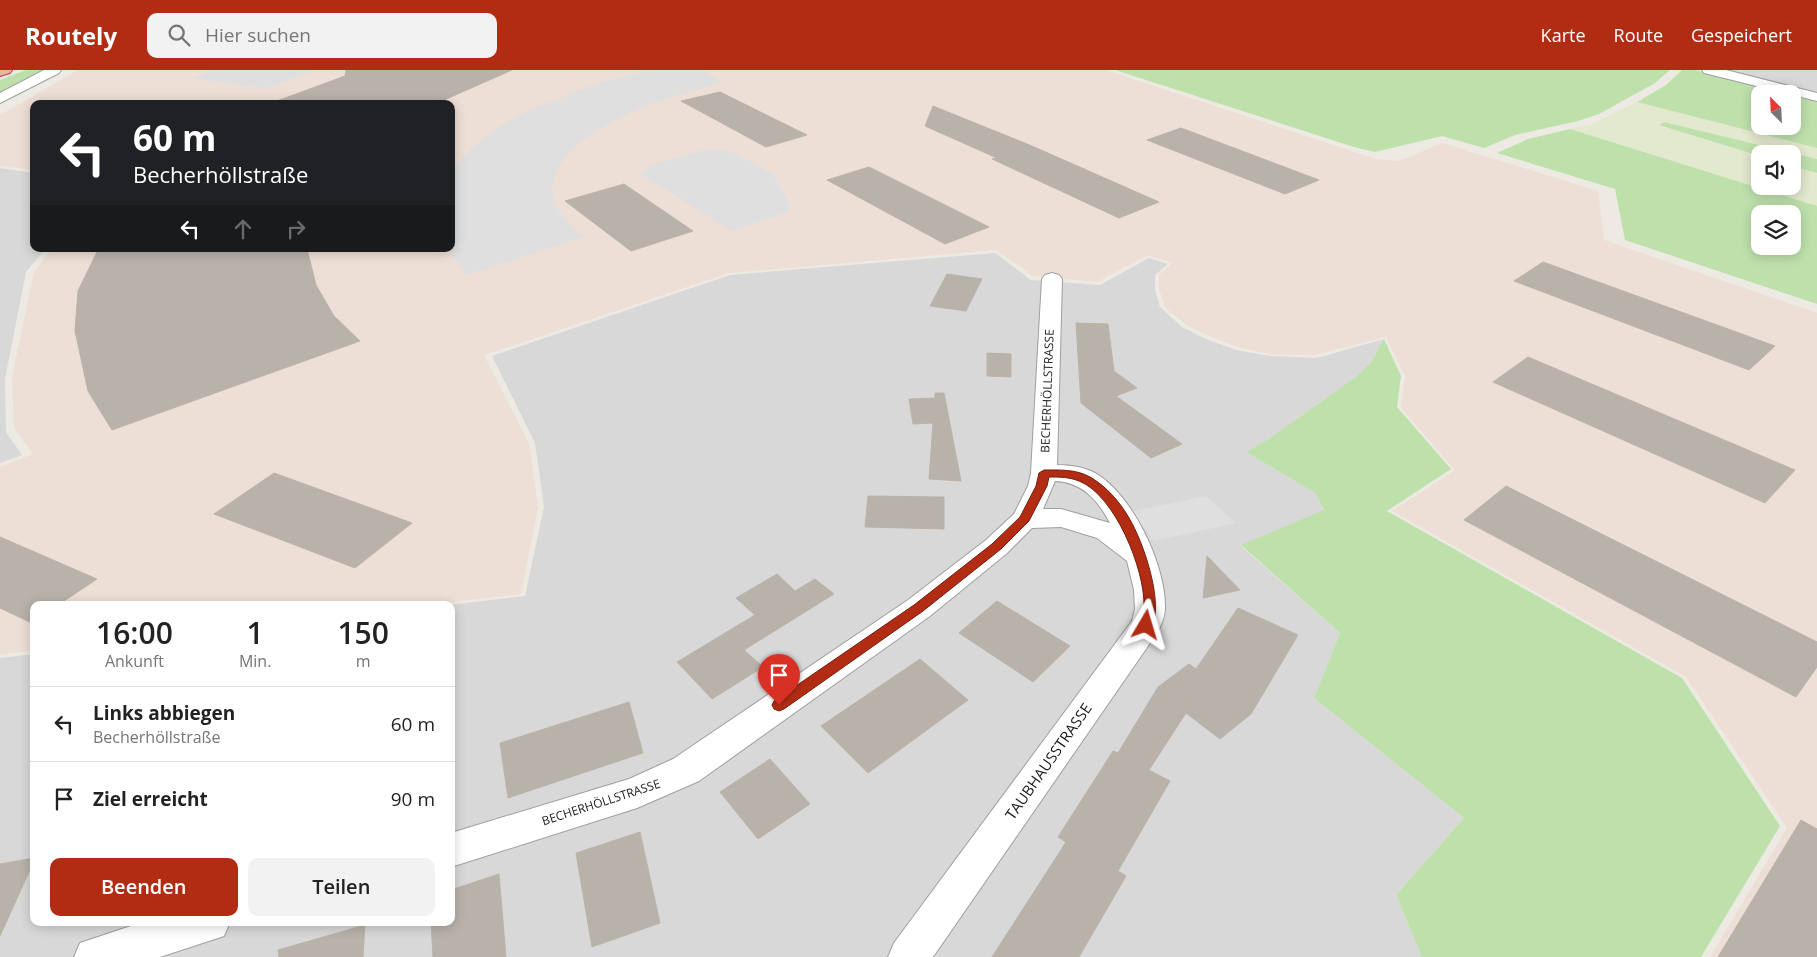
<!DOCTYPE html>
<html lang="de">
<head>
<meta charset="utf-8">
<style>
	:root { --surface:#fff; --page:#f2f2f2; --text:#222; --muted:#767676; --line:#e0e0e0; --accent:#b22c14 }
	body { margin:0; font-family:"Open Sans",sans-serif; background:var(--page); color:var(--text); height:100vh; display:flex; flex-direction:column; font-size:19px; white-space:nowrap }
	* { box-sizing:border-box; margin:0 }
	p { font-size:16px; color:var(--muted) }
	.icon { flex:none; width:28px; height:28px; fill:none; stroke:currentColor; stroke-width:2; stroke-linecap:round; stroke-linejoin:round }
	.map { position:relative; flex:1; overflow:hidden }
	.details { position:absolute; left:30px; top:531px; width:425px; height:325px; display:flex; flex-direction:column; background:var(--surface); border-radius:10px; box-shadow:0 2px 12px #0003 }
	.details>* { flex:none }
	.hud { position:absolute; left:30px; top:30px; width:425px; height:152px; border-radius:10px; box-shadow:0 2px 12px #0003; background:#202124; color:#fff; overflow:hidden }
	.needle { width:32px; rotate:336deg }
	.buttons { position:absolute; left:1751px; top:15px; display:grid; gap:10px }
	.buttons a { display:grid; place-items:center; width:50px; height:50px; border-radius:10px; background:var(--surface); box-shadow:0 2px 12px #0003; font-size:25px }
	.pin { position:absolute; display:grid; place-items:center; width:42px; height:42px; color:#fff; margin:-51px -21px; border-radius:50% 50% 50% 0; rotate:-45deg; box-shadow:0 0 5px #0007 }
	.pin .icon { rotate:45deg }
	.me { position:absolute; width:55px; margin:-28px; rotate:7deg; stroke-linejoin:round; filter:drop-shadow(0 0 4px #0008) }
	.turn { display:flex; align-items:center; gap:18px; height:105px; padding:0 20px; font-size:22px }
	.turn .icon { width:65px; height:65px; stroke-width:2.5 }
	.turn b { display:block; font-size:35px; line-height:42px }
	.lanes { display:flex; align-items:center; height:48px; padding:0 20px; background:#0003; justify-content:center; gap:25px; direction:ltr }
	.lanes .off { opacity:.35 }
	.eta { display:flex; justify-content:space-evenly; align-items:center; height:85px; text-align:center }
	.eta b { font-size:30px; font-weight:600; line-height:35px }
	.cta { display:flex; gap:10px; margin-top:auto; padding:10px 20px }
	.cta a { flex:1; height:58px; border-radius:10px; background:var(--accent); color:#fff; font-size:20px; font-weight:600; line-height:58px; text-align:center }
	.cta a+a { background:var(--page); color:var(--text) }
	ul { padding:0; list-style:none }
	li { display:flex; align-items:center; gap:15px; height:75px; padding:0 20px; border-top:1px solid var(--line) }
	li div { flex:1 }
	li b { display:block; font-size:19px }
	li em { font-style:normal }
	header { display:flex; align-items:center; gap:30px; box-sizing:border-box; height:70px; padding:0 25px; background:var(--accent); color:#fff }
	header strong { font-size:24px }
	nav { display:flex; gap:28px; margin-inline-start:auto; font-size:18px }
	.search { width:350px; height:45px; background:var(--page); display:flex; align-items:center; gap:12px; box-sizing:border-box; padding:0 18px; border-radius:10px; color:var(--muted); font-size:19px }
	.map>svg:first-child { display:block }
</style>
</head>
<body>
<header>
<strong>Routely</strong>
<div class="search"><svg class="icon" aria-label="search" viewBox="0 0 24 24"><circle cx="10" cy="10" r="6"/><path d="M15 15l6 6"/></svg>Hier suchen</div>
<nav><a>Karte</a><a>Route</a><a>Gespeichert</a></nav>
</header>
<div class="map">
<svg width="1817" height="887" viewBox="0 0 1817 887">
	<rect width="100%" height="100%" fill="#eceae2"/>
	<g fill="#d9d8d8">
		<polygon points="1717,0 1817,0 1817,25"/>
		<polygon points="0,98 34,103 34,179 45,179 26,202 5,309 6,362 22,385 0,393"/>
		<polygon points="995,183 1031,210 1100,215 1149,188 1168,194 1155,205 1155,220 1160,237 1182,257 1206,269 1236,280 1270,286 1317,288 1384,269 1371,292 1357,306 1270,368 1246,382 1315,423 1324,441 1241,476 1340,563 1314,628 1464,748 1396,825 1422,887 0,887 0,588 34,584 34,852 451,852 451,535 449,535 525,526 544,437 535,373 492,286 730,205"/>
	</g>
	<polygon fill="#eddfd6" points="78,0 1106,0 1376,89 1399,91 1442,73 1598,121 1604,170 1817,243 1817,887 1710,887 1787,758 1686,607 1392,441 1455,400 1401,338 1405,306 1386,267 1315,285 1271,284 1240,278 1209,266 1186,255 1166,238 1159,220 1159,205 1172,193 1148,185 1097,212 1033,206 996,180 729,203 484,285 529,374 538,438 521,524 424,535 34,535 34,580 0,585 0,397 33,384 14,357 12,307 34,202 52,179 451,179 451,34 34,34 34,100 0,96 0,45"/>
	<path fill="#e3e9ce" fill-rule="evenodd" d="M1637,32l180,46v58l-247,-77 22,-5zM1760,84h32v32h-32z"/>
	<g fill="#bee1ac" fill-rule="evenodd">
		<polygon points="26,0 45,0 0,25 0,10"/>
		<polygon points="1115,0 1670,0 1655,13 1599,44 1578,51 1515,65 1484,78 1442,66 1375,82 1354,77"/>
		<polygon points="1682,0 1695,0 1791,24 1760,24 1760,56 1792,56 1793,24 1817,30 1817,78 1637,32 1666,15"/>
		<polygon points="1664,52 1817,89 1817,103 1793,96 1792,84 1760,84 1760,86 1659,55"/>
		<path d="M1570,59l247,77v98l-192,-64 -10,-51 -118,-36 31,-14zM1760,144h32v32h-32z"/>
		<polygon points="1384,269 1401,306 1397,337 1451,399 1387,441 1682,608 1780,756 1701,887 1422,887 1396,825 1464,748 1314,628 1340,563 1241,475 1324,440 1315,423 1246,382 1270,368 1357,306 1371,292"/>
	</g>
	<g fill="#dfdfdf">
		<polygon points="213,0 315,0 266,19 193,8"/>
		<polygon points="647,0 702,0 722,12 650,34 624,45 582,70 566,85 557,101 552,117 554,133 564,149 583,167 467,205 446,179 451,179 451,102 460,90 476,74 498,58 525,42 596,14"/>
		<polygon points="720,79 734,83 773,104 789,133 789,142 732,161 641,104 648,96 704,80"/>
		<polygon points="1206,426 1236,453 1154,471 1132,441"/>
	</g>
	<g fill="#b8b2ab" stroke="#bcb3a6">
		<polygon points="346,0 512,0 435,34 277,34 277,31 345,6"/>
		<polygon points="720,22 807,65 766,77 681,31"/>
		<polygon points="933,36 1032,76 1159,132 1119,148 992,89 997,88 925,56"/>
		<polygon points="1181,58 1319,110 1285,124 1147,70"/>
		<polygon points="869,97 989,157 945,174 827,110"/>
		<polygon points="624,114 693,161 631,181 565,131"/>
		<polygon points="121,179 307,179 316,215 334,246 360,271 112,360 88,321 75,261 78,221 97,182"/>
		<polygon points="1543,192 1775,276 1749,300 1514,211"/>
		<polygon points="947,204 982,209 966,241 930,236"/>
		<polygon points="1076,253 1108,254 1114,301 1137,318 1116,326 1182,374 1151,388 1081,333"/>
		<polygon points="987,283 1011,284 1011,307 987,306"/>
		<polygon points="1528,287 1795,400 1765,433 1493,312"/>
		<polygon points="935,323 944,323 961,411 929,409 933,353 913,354 909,329 935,328"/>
		<polygon points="274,403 412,453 355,498 214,444"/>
		<polygon points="1506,416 1817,572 1817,597 1796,627 1464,450"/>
		<polygon points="868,426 944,427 944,459 865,457"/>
		<polygon points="0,467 97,509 58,535 34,535 34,554 0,538"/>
		<polygon points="1207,486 1240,520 1203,528"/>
		<polygon points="777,504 795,521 815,509 834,524 744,580 763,597 712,629 677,592 755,545 736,528"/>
		<polygon points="997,531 1070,576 1033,612 959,563"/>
		<polygon points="1238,538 1298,565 1251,644 1220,669 1186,643 1149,700 1170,711 1118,801 1126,806 1079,887 992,887 1066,772 1058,767 1113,681 1118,683 1158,617 1189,594 1196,599"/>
		<polygon points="920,589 968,630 868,703 821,656"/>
		<polygon points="629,632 643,683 508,728 500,673"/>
		<polygon points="770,689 810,734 758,769 720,722"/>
		<polygon points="1801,750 1817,759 1817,887 1718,887"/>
		<polygon points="640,762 660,853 592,877 576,783"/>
		<polygon points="34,788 34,791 0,866 0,794"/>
		<polygon points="499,804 506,887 433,887 431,852 451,852 451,820"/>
		<polygon points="365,855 363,887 279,887 278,880"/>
	</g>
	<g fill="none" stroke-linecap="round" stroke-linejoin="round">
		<g stroke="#9f9f9f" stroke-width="2">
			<g id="minor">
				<polygon points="44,0 61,0 59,3 0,33 0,23"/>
				<polygon points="1702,0 1726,0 1817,23 1817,31 1704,3"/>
				<path d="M1052,203l7,2 3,4 -5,186c12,0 27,2 38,8 37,21 71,92 70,135 0,9 -4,17 -8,25l-224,324h-45l6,-14 238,-322 3,-12 -1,-19 -7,-29 -30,-23 -36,-11 -29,1 -26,26 -76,62 -231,165 -62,27 -186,59v-34l178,-54 44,-20 235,-159 78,-60 28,-26 14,-28 3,-13 11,-194 3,-4zM1055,411c27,1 43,19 55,42l-49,-14h-18z"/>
				<polygon points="143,852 230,852 224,866 160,887 74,887 80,873"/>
			</g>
		</g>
		<g stroke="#c33550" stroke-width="2">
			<polygon id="trunk" points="0,0 12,0 10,3 0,6"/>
		</g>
		<use href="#minor" fill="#fff" fill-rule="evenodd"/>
		<use href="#trunk" fill="#e6b69a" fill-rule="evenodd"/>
	</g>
	<path fill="#b22c14" stroke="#741d0d" d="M1044,400c15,0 32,-1 46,7 16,9 30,25 39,41 14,23 36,86 22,111h-9l-2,-4c1,-6 4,-12 4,-19 1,-36 -29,-111 -65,-125 -10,-4 -19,-4 -30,-4l-2,9 -18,35 -28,28 -78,62 -139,98 -5,2 -5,-2 -2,-4 2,-4 140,-96 78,-61 28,-27 16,-31 3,-13z"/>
	<g text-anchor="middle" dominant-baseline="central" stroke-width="4" stroke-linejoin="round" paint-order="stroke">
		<g font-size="12" fill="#1b1b1b" stroke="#fff">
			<text transform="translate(1047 321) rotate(-88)">BECHERHÖLLSTRASSE</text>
			<text transform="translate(601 732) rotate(-18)">BECHERHÖLLSTRASSE</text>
		</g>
		<g font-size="15" fill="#1b1b1b" stroke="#fff">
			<text transform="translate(1048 691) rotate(-55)">TAUBHAUSSTRASSE</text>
		</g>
	</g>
</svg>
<div class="buttons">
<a><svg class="needle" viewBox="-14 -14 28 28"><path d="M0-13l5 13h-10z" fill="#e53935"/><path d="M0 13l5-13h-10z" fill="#767676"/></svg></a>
<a><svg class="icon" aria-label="sound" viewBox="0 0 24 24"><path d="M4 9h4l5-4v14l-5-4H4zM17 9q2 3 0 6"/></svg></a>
<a><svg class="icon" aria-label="layers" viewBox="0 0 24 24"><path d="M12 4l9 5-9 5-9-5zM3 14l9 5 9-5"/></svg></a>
</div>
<div class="pin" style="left:779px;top:635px;background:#d93025"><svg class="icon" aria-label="arrive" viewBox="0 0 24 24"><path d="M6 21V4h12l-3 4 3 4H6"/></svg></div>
<svg class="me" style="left:1146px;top:555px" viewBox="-20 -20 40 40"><path d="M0-17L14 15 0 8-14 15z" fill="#b22c14" stroke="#fff" stroke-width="4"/></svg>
<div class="hud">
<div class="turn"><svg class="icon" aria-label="left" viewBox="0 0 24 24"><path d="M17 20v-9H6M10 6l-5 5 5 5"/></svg><div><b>60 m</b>Becherhöllstraße</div></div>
<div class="lanes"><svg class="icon" aria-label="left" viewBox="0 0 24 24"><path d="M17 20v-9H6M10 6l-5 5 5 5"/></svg><svg class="icon off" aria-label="ahead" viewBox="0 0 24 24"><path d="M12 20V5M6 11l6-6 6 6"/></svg><svg class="icon off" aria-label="right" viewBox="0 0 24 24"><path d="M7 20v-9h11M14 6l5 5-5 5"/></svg></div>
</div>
<section class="details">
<div class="eta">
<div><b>16:00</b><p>Ankunft</p></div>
<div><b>1</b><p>Min.</p></div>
<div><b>150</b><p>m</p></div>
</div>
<ul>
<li><svg class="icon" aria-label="left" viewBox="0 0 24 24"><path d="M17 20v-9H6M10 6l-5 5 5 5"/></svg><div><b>Links abbiegen</b><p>Becherhöllstraße</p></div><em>60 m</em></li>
<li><svg class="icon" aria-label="arrive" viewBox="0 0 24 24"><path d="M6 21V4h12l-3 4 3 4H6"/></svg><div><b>Ziel erreicht</b></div><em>90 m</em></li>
</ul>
<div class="cta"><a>Beenden</a><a>Teilen</a></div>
</section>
</div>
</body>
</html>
